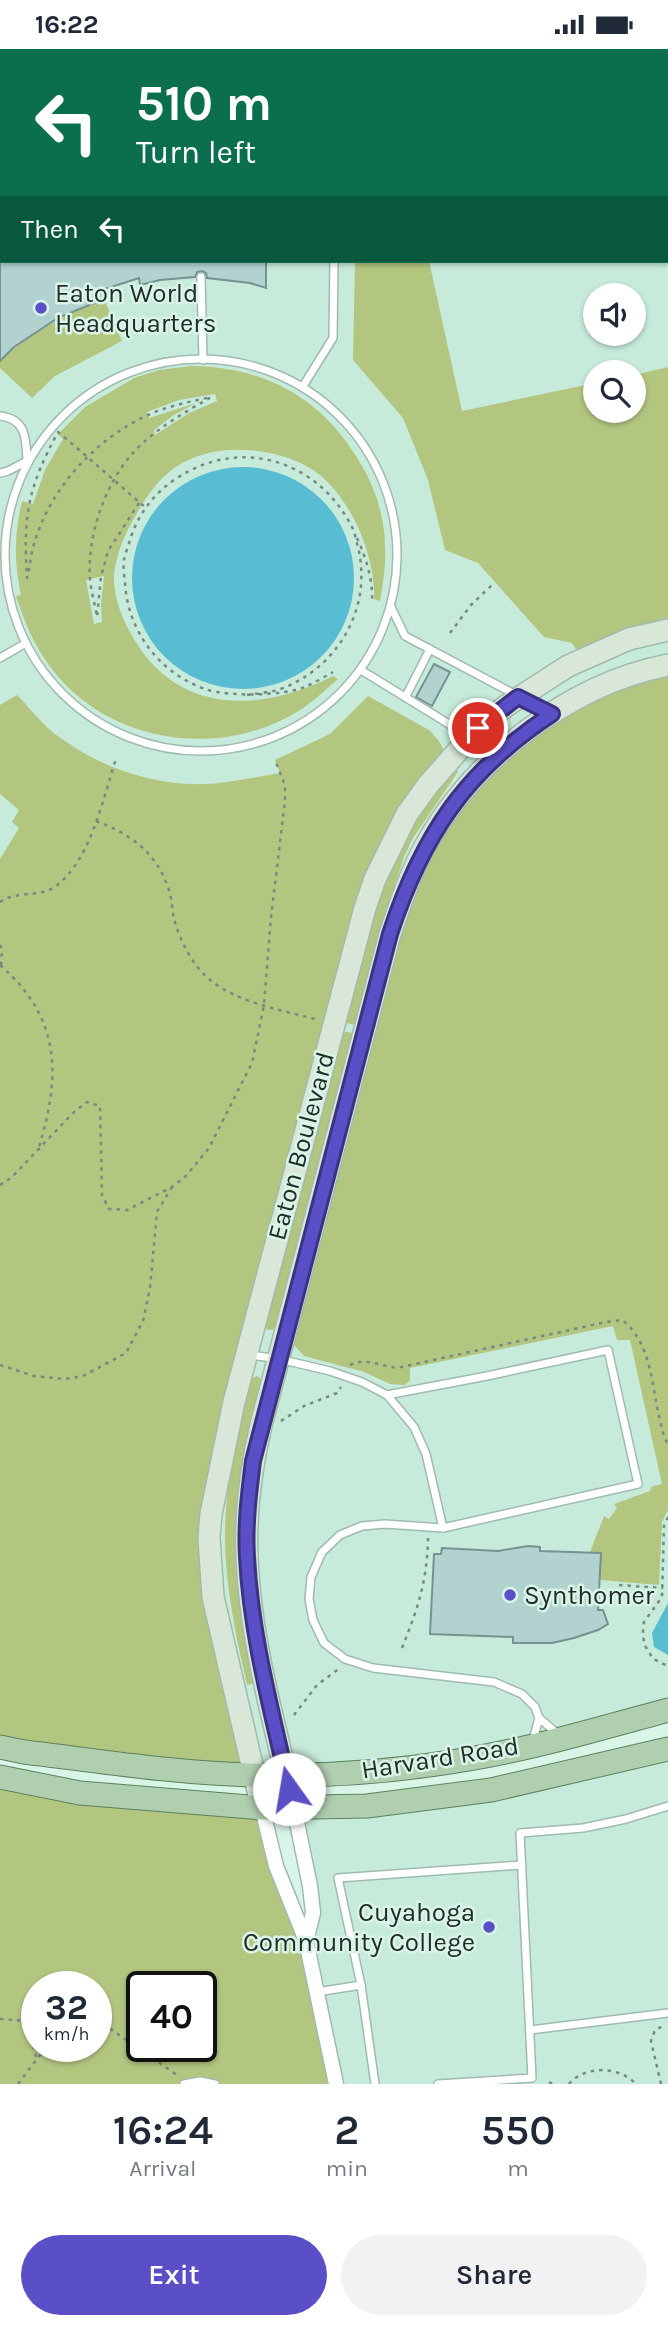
<!DOCTYPE html>
<html lang="en">
<head>
<meta charset="utf-8">
<style>
	:root { --surface:#fff; --page:#f2f2f3; --text:#1f2937; --muted:#747a83; --accent:#5b4fc7 }
	body { margin:0; font-family:Karla,sans-serif; background:var(--page); color:var(--text); height:100vh; display:flex; flex-direction:column; font-size:26px; white-space:nowrap }
	* { box-sizing:border-box; margin:0 }
	p { font-size:23px; color:var(--muted) }
	.icon { flex:none; width:38px; height:38px; fill:none; stroke:currentColor; stroke-width:2; stroke-linecap:round; stroke-linejoin:round }
	.map { position:relative; height:2035px; overflow:hidden }
	.details { display:flex; flex-direction:column; background:var(--surface); flex:1 }
	.details>* { flex:none }
	.top-card { position:absolute; left:0px; top:0px; width:668px; height:214px; box-shadow:0 2px 5px #0004; background:#0b6e4f; color:#fff; overflow:hidden }
	.tools { position:absolute; left:583px; top:234px; display:grid; gap:14px }
	.tools a { display:grid; place-items:center; width:63px; height:63px; border-radius:50%; background:var(--surface); box-shadow:0 2px 5px #0004; font-size:35px }
	.speed { position:absolute; left:21px; top:1922px; display:flex; gap:14px; font-size:35px; font-weight:700; text-align:center }
	.speed>* { display:grid; place-content:center; width:91px; height:91px; border-radius:50%; background:var(--surface); box-shadow:0 2px 5px #0004; line-height:1 }
	.speed small { font-size:18px; font-weight:400 }
	.speed .limit { border:4px solid #111; border-radius:10px; background:#fff; color:#111 }
	.pin { position:absolute; display:grid; place-items:center; width:60px; height:60px; color:#fff; margin:-30px; border:4px solid #fff; border-radius:50%; box-shadow:0 2px 7px #0007 }
	.me { position:absolute; width:77px; margin:-38px; rotate:347deg; stroke-linejoin:round; filter:drop-shadow(0 0 5px #0008) }
	.turn { display:flex; align-items:center; gap:24px; height:147px; padding:0 21px; font-size:32px }
	.turn .icon { width:91px; height:91px; stroke-width:2.5 }
	.turn b { display:block; font-size:49px; line-height:60px }
	.then { display:flex; align-items:center; height:66px; padding:0 21px; background:#0003; gap:14px; font-size:26px }
	.eta { display:flex; justify-content:space-evenly; align-items:center; height:119px; text-align:center }
	.eta b { font-size:42px; font-weight:600; line-height:49px }
	.action { display:flex; gap:14px; margin-top:auto; padding:14px 21px }
	.action a { flex:1; height:80px; border-radius:42px; background:var(--accent); color:#fff; font-size:28px; font-weight:600; line-height:80px; text-align:center }
	.action a+a { background:var(--page); color:var(--text) }
	.status { display:flex; justify-content:space-between; align-items:center; height:49px; padding:0 35px; background:var(--surface); direction:ltr }
	.status svg { height:19px; fill:currentColor }
	.map>svg:first-child { display:block }
</style>
</head>
<body>
<div class="status"><b>16:22</b><svg viewBox="0 0 49 12"><path d="M0 12V9h3v3zM5 12V6h3v6zM10 12V3h3v9zM15 12V0h3v12zM26 1h20v11H26zM47 4h2v5h-2z"/></svg></div>
<div class="map">
<svg width="668" height="2035" viewBox="0 0 668 2035">
	<rect width="100%" height="100%" fill="#d9f5e8"/>
	<g fill="#c7ebdb" fill-rule="evenodd">
		<path d="M0,0h668v1661l-303,62 -365,-25zM2,2h665v210h-665zM595,247h39v38h-39zM595,324h39v38h-39z"/>
		<polygon points="668,1700 668,2035 336,2035 306,1892 313,1864 294,1759 315,1759"/>
	</g>
	<g fill="#b3c680" fill-rule="evenodd">
		<polygon points="355,212 429,212 462,362 595,334 595,362 634,362 634,326 668,318 668,581 582,610 572,594 544,588 478,514 445,501 428,431 403,369 353,311"/>
		<path d="M104,250l18,42 -67,35 -23,22 -32,-30v-7c30,-29 66,-46 104,-62z"/>
		<path d="M191,317c76,1 133,33 171,100 14,24 23,53 23,81 1,19 -2,36 -5,54l-6,-2c2,-44 -26,-110 -66,-132 -40,-22 -103,-26 -140,6 -13,11 -24,27 -32,42 -10,16 -20,39 -22,59 -1,23 8,45 20,65 45,77 128,73 199,37l5,3c-13,11 -26,24 -41,33 -85,51 -202,28 -255,-57 -12,-19 -19,-38 -26,-59l5,-1c-7,-35 -7,-59 1,-94l11,3 12,-34 18,-31 -5,-5 27,-27 49,-29 25,-8zM215,345l2,7 -28,12 -34,22 -1,-5 20,-15 22,-12 -47,15 -2,-6 32,-12zM104,527l-3,28 1,18 -8,2 -8,-44z"/>
		<polygon points="668,616 668,1461 662,1473 659,1536 600,1531 601,1504 590,1503 604,1467 609,1470 617,1459 614,1455 650,1442 651,1438 662,1435 630,1291 617,1291 613,1277 410,1319 410,1332 405,1336 390,1335 364,1323 304,1307 294,1296 294,1284 421,805 526,681"/>
		<path d="M17,646c14,14 26,31 42,42 41,30 94,49 146,47 24,-1 50,-7 75,-11l-5,-13 55,-26 38,-38 61,34 10,11 10,19 -58,86 -182,692 45,237 -254,-28v-888l19,-31 -7,-6 7,-12 -19,-16v-89z"/>
		<polygon points="453,720 458,722 456,726 413,789 404,808 394,838 355,976 343,973 379,845 418,762"/>
		<polygon points="341,982 353,984 276,1278 272,1281 268,1281 264,1278"/>
		<path d="M257,1327l4,3v6c-13,62 -29,122 -24,186 2,37 13,75 20,112l-10,2c-9,-40 -18,-81 -21,-122 -5,-62 9,-124 23,-183z"/>
		<path d="M0,1728l262,31 44,133 30,143h-336zM37,1937h59v60h-59zM142,1937h59v60h-59z"/>
	</g>
	<g fill="#58bdd2">
		<circle cx="243" cy="529" r="111"/>
		<polygon points="668,1554 668,1606 654,1598 652,1584"/>
	</g>
	<g fill="#b2d2cf" stroke="#759390" stroke-width="2">
		<polygon points="0,212 266,212 266,239 250,234 207,229 206,224 202,222 197,223 195,228 160,231 140,236 139,229 102,241 104,250 58,269 14,298 0,312"/>
		<polygon points="434,615 450,623 432,657 416,648"/>
		<polygon points="528,1497 540,1498 540,1502 601,1504 598,1561 603,1561 608,1575 598,1581 574,1589 552,1594 513,1594 513,1588 430,1585 434,1505 441,1505 442,1499 498,1502"/>
	</g>
	<g fill="none" stroke-linecap="round" stroke-linejoin="round">
		<g stroke="#9fbbae" stroke-width="10">
			<g id="lane">
				<polyline points="403,0 403,2"/>
				<polyline points="38,2 38,0"/>
				<polyline points="336,2 336,0"/>
				<polyline points="0,178 2,177"/>
				<polyline points="201,228 203,311"/>
				<circle cx="201" cy="506" r="196"/>
				<polyline points="303,337 333,289 334,212"/>
				<path d="M0,367c27,3 26,24 27,45l-19,10 -8,2"/>
				<polyline points="391,558 405,587 548,663"/>
				<polyline points="0,609 26,594"/>
				<polyline points="361,621 470,688 493,705"/>
				<polyline points="406,647 430,600"/>
				<polyline points="251,1306 279,1310 330,1322 362,1333 387,1346 487,1327 608,1301 638,1435 443,1479 385,1475 362,1477 340,1486 322,1503 311,1528 309,1550 313,1571 324,1594 345,1610 373,1619 494,1633 522,1645 535,1658 539,1669 558,1685"/>
				<polyline points="387,1346 414,1378 426,1405 443,1479"/>
				<polyline points="533,1691 539,1669"/>
				<polyline points="361,1936 338,1829 522,1816"/>
				<polyline points="317,1943 361,1936 375,2035"/>
				<polyline points="530,1981 668,1964"/>
				<polyline points="184,2035 200,2032 215,2035"/>
				<polyline points="438,2035 532,2029 520,1784 583,1779 626,1770 668,1757"/>
			</g>
		</g>
		<g stroke="#9fbbae" stroke-width="17">
			<g id="street">
				<polyline points="262,1759 276,1817 306,1892 336,2035"/>
				<polyline points="294,1759 310,1837 313,1864 306,1892"/>
			</g>
		</g>
		<g stroke="#9fbbae" stroke-width="24">
			<g id="secondary">
				<polyline points="262,1759 213,1548 209,1489 211,1465 234,1353 365,859 375,830 407,765 428,736 478,679 506,657 568,617 629,590 668,581"/>
				<path d="M294,1759c-19,-83 -44,-167 -47,-251 -2,-45 4,-89 14,-132l129,-491c9,-27 18,-54 31,-80 47,-91 145,-169 247,-189"/>
			</g>
		</g>
		<g stroke="#5c825d" stroke-width="25">
			<g id="primary">
				<path d="M0,1698l24,5c75,9 151,21 226,23 69,2 139,-3 207,-14 71,-11 141,-32 211,-51"/>
				<polyline points="0,1728 80,1744 262,1759 367,1757 491,1741 668,1700"/>
			</g>
		</g>
		<g stroke="#778a81" stroke-width="2.5" stroke-dasharray="3.5 5" stroke-linecap="butt">
			<polyline points="0,65 2,77"/>
			<polyline points="0,130 2,128"/>
			<path d="M139,454l-31,48 -7,26 -4,40c-2,-13 -6,-25 -7,-38 -3,-42 14,-93 42,-125 21,-24 52,-41 79,-57 -22,5 -43,9 -63,18 -51,23 -97,72 -113,126 -4,11 -5,25 -8,37 -4,-64 1,-90 31,-146 30,25 59,51 88,76"/>
			<path d="M357,489c9,20 16,41 15,63"/>
			<polyline points="450,584 471,556 494,534"/>
			<path d="M247,646c13,-2 29,-3 41,-9 54,-24 84,-82 70,-139 -2,-7 -3,-14 -6,-20 -35,-68 -112,-90 -175,-49 -23,15 -39,36 -47,62 -2,7 -5,14 -6,20 -1,7 0,15 1,22 2,48 34,91 80,107 22,8 78,7 100,-2 9,-4 19,-10 28,-15"/>
			<path d="M96,772c34,13 59,30 72,66 4,10 4,22 6,32 6,22 20,50 39,63 29,22 70,28 105,38"/>
			<path d="M0,853c18,-12 40,-4 56,-16 35,-26 47,-88 60,-127"/>
			<polyline points="0,896 2,902 1,917"/>
			<path d="M0,916c62,54 61,112 38,185"/>
			<polyline points="0,1136 11,1129 73,1064 87,1053 100,1057 102,1146 109,1160 127,1161 172,1138 186,1127 209,1099 252,1014 264,956 271,868 285,752 285,736 275,711"/>
			<polyline points="0,1316 34,1327 65,1330 83,1327 126,1304 143,1272 150,1239 157,1163 172,1138"/>
			<path d="M350,1316c14,-8 31,1 47,3l209,-46 16,-2c27,20 30,61 36,92 3,11 4,23 10,32"/>
			<polyline points="281,1372 304,1357 337,1344 341,1338"/>
			<polyline points="668,1468 664,1477 662,1548 644,1573 643,1582 644,1595 653,1610 668,1617"/>
			<polyline points="619,1536 663,1539"/>
			<path d="M402,1599c16,-40 25,-66 26,-110"/>
			<polyline points="294,1666 317,1636 340,1619"/>
			<polyline points="0,1970 27,1972 29,1980 37,1983"/>
			<polyline points="96,1970 177,2026"/>
			<polyline points="29,1980 37,2011"/>
			<polyline points="549,2033 553,2035"/>
			<polyline points="18,2035 47,1997"/>
			<path d="M569,2035c16,-19 50,-18 67,0"/>
			<polyline points="661,2035 651,1992 655,1981 665,1976"/>
		</g>
		<use href="#lane" stroke="#fff" stroke-width="7"/>
		<use href="#street" stroke="#fff" stroke-width="14"/>
		<use href="#secondary" stroke="#d8e7d7" stroke-width="21"/>
		<use href="#primary" stroke="#b0cfaf" stroke-width="23"/>
	</g>
	<g fill="none" stroke-linecap="round" stroke-linejoin="round">
		<g stroke="#3b3381" stroke-width="18">
			<path id="route" d="M289,1740c-17,-77 -38,-153 -42,-232 -2,-32 2,-64 6,-96l137,-527c32,-98 75,-163 162,-220l-34,-17 -40,31"/>
		</g>
		<use href="#route" stroke="#5b4fc7" stroke-width="12"/>
	</g>
	<g fill="#5b4fc7" stroke="#d9f5e8" stroke-width="2.5">
		<circle cx="41" cy="259" r="7"/>
		<circle cx="510" cy="1546" r="7"/>
		<circle cx="489" cy="1878" r="7"/>
	</g>
	<g text-anchor="middle" dominant-baseline="central" stroke-width="5" stroke-linejoin="round" paint-order="stroke">
		<g font-size="26" fill="#222d28" stroke="#d9f5e8" text-anchor="start">
			<text x="55" y="244">Eaton World<tspan x="55" dy="30">Headquarters</tspan></text>
			<text x="524" y="1546">Synthomer</text>
			<text x="475" y="1863" text-anchor="end">Cuyahoga<tspan x="475" dy="30">Community College</tspan></text>
		</g>
		<g font-size="26" fill="#222d28" stroke="#d9f5e8">
			<text transform="translate(301 1097) rotate(-75)">Eaton Boulevard</text>
			<text transform="translate(440 1709) rotate(-9)">Harvard Road</text>
		</g>
	</g>
</svg>
<div class="tools">
<a><svg class="icon" aria-label="sound" viewBox="0 0 24 24"><path d="M4 9h4l5-4v14l-5-4H4zM17 9q2 3 0 6"/></svg></a>
<a><svg class="icon" aria-label="search" viewBox="0 0 24 24"><circle cx="10" cy="10" r="6"/><path d="M15 15l6 6"/></svg></a>
</div>
<div class="speed"><div>32<small>km/h</small></div><div class="limit">40</div></div>
<div class="pin" style="left:478px;top:679px;background:#d93025"><svg class="icon" aria-label="arrive" viewBox="0 0 24 24"><path d="M6 21V4h12l-3 4 3 4H6"/></svg></div>
<svg class="me" style="left:289px;top:1740px" viewBox="-20 -20 40 40"><circle r="19" fill="#fff"/><path d="M0-13L10 11 0 6-10 11z" fill="#5b4fc7"/></svg>
<div class="top-card">
<div class="turn"><svg class="icon" aria-label="left" viewBox="0 0 24 24"><path d="M17 20v-9H6M10 6l-5 5 5 5"/></svg><div><b>510 m</b>Turn left</div></div>
<div class="then">Then<svg class="icon" aria-label="left" viewBox="0 0 24 24"><path d="M17 20v-9H6M10 6l-5 5 5 5"/></svg></div>
</div>
</div>
<section class="details">
<div class="eta">
<div><b>16:24</b><p>Arrival</p></div>
<div><b>2</b><p>min</p></div>
<div><b>550</b><p>m</p></div>
</div>
<div class="action"><a>Exit</a><a>Share</a></div>
</section>
</body>
</html>
